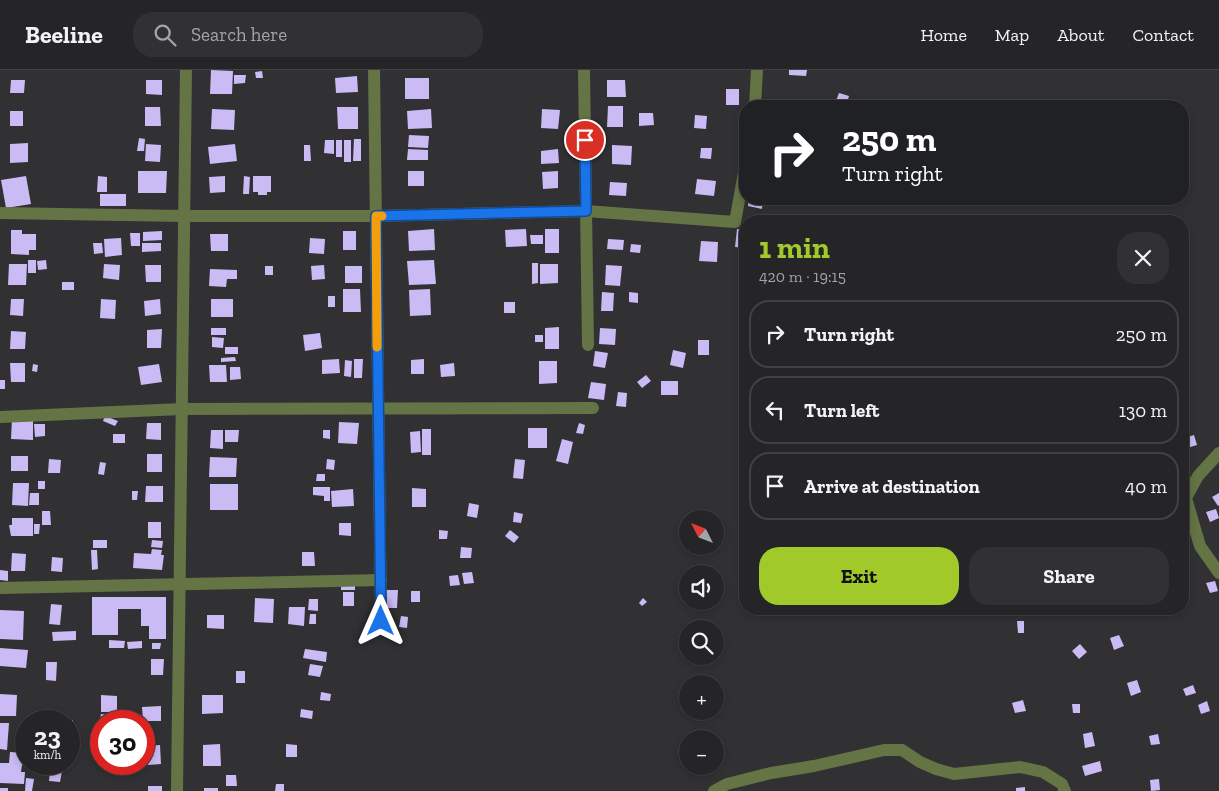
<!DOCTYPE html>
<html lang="en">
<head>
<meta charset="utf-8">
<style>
	:root { --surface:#252426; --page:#313032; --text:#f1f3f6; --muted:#a3a4a7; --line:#424143; --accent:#a1c92a }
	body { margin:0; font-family:"Zilla Slab",serif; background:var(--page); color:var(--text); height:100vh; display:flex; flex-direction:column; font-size:19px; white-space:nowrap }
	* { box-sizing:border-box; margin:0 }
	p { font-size:16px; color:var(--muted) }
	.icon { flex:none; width:28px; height:28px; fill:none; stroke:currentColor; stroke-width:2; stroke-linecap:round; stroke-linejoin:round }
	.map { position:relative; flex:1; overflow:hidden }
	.sheet { position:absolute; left:739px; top:145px; width:450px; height:400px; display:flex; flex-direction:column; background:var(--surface); border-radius:20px; box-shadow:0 2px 8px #0003,0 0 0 1px var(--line) }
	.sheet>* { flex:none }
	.guide { position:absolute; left:739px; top:30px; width:450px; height:105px; border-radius:20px; box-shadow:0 2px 8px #0003,0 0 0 1px var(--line); background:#202124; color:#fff; overflow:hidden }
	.needle { width:32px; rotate:312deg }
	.controls { position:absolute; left:679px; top:440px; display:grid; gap:10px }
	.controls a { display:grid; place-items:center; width:45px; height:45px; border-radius:50%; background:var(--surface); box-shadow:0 2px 8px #0003,0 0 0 1px var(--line); font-size:25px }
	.speed { position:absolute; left:15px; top:640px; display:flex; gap:10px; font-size:25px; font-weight:700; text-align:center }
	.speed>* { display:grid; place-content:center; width:65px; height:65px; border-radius:50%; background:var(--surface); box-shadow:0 2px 8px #0003,0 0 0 1px var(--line); line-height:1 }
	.speed small { font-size:12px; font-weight:400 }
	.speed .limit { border:8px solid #d22; background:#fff; color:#111 }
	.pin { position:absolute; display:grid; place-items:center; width:42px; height:42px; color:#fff; margin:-21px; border:2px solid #fff; border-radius:50%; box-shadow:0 1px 5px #0007 }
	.me { position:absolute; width:55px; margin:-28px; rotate:0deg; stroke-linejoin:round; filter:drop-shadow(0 0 4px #0008) }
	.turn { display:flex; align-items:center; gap:18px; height:105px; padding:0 20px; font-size:22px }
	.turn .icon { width:65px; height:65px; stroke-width:2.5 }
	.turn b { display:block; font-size:35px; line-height:42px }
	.round { display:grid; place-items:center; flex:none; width:52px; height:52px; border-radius:20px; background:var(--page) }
	.headline { display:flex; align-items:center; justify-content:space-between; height:85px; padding:0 20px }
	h1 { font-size:30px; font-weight:800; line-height:38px; color:var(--accent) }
	.action { display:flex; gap:10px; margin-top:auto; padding:10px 20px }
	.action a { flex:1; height:58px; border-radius:20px; background:var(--accent); color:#111; font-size:20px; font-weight:800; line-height:58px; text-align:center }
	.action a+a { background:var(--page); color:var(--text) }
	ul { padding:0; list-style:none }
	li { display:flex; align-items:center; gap:15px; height:68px; margin:0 10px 8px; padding:0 10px; border:2px solid var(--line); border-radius:20px }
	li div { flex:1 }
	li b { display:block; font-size:19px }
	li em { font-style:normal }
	header { display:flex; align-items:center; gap:30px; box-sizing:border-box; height:70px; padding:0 25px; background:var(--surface); border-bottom:1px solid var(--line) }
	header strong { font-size:24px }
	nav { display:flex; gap:28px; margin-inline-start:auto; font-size:18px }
	.search { width:350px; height:45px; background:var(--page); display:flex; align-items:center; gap:12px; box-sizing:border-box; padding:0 18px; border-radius:20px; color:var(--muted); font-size:19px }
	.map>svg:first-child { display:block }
</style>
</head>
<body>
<header>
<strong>Beeline</strong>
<div class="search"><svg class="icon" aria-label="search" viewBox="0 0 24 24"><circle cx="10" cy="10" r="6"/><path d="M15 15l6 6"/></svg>Search here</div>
<nav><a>Home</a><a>Map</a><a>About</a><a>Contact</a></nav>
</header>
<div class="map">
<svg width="1219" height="721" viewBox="0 0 1219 721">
	<rect width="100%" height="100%" fill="#313033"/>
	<g fill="#cabbf5">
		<polygon points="211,0 233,1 232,24 210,24"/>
		<polygon points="789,0 807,0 806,6 789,5"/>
		<polygon points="262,1 263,8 256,8 255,2"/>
		<polygon points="234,5 246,5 245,13 234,14"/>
		<polygon points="357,6 358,22 336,23 335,8"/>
		<rect x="405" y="8" width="24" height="21"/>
		<polygon points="11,10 25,10 24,23 10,23"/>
		<polygon points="146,10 162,10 162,25 146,24"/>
		<polygon points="607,10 625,10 626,27 607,27"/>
		<rect x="726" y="19" width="13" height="16"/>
		<polygon points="839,23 849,26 846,36 834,36"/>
		<polygon points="608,36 623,36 623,57 607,57"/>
		<polygon points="145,37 160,37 161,56 145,56"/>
		<polygon points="337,37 358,37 358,59 338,59"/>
		<polygon points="212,39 235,40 234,60 211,59"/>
		<polygon points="431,39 432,58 408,59 407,41"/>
		<polygon points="542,39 560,40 558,59 541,58"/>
		<rect x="10" y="41" width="13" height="15"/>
		<polygon points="639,43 653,43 654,55 639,56"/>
		<polygon points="695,45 707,46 706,59 694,58"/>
		<polygon points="409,65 429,66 428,78 408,77"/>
		<polygon points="139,68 145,69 144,81 137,81"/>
		<polygon points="354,69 361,69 361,91 353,91"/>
		<polygon points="325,70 334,70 334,84 324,83"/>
		<rect x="336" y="70" width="6" height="17"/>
		<rect x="344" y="70" width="7" height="22"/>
		<polygon points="28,73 28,92 10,93 10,74"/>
		<polygon points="146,74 161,75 160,92 145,91"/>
		<polygon points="235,74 237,91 210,94 208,77"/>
		<polygon points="304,75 310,75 311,91 304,91"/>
		<polygon points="612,75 632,76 631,95 612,94"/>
		<polygon points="701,78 712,78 711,89 700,88"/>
		<polygon points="408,79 428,80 428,90 407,90"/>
		<polygon points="558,79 559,93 541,94 541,81"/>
		<polygon points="138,101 167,101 166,123 138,123"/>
		<rect x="408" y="101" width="16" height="15"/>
		<polygon points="558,101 558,118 543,119 542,102"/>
		<polygon points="26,106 31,134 6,138 1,110"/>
		<polygon points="98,106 107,107 107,122 97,122"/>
		<polygon points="225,106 225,122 210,123 209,107"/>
		<polygon points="244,106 250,107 249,124 243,124"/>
		<polygon points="253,106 271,106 271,122 267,122 267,125 258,125 258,122 253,122"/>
		<polygon points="697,109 716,111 714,126 695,124"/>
		<polygon points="610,112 627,113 626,126 609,125"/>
		<rect x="100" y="124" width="26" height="12"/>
		<polygon points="749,129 763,129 762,139 748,136"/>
		<polygon points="434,159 435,180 409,181 408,161"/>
		<polygon points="526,159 527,176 506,177 505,160"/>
		<rect x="545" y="159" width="14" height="24"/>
		<polygon points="737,159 745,160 745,178 735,177"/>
		<polygon points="11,160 22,160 22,164 36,164 36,180 29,180 29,185 11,184"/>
		<polygon points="162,161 162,170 143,171 143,162"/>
		<rect x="343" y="161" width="13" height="19"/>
		<polygon points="130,163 140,163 140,176 131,176"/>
		<polygon points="210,164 228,164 228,181 211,181"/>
		<polygon points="530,165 543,165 543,174 531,174"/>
		<polygon points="121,168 122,185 105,187 104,169"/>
		<polygon points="310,168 325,169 324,184 309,183"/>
		<polygon points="608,169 624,170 623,180 607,179"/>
		<polygon points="701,171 718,172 717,192 699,191"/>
		<polygon points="93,173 102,173 103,183 94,184"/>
		<polygon points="142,173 161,173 161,181 142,182"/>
		<polygon points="631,174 641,175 640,183 630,182"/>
		<rect x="28" y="190" width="8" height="13"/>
		<polygon points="46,190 47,199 38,200 37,191"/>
		<polygon points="434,190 436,214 409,215 407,191"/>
		<polygon points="532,193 538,193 538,213 532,214"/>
		<polygon points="9,194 27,194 26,215 8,215"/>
		<polygon points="104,194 120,195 119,210 103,208"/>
		<polygon points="540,194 558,194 558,213 540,214"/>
		<polygon points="145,195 161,195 161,212 146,212"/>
		<polygon points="324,195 325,209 312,210 311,196"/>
		<polygon points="606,195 622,196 620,216 605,215"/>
		<rect x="265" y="196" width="8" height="9"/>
		<rect x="345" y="196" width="17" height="17"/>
		<polygon points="210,199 237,200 237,209 227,209 226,217 209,216"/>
		<rect x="62" y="212" width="12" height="8"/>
		<polygon points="343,219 360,219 361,242 343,242"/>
		<polygon points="430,219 431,245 410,246 409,220"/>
		<polygon points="602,222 614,223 613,241 601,241"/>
		<polygon points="629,222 638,223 638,233 629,232"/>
		<rect x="328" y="226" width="7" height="11"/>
		<polygon points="11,229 24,229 23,246 10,245"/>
		<polygon points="101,229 116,230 115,249 100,248"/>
		<polygon points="160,229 161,244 145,246 144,231"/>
		<rect x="211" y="229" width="22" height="18"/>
		<rect x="504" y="232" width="11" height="11"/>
		<polygon points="559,257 559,279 545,279 545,258"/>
		<rect x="211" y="258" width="15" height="7"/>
		<polygon points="600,258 616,259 615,275 599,274"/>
		<polygon points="162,259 161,278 147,278 147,260"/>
		<polygon points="11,261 26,262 25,279 10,279"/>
		<polygon points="320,263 322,278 305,281 303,265"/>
		<rect x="535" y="265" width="8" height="7"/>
		<polygon points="212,267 224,268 223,278 212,277"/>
		<rect x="698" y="270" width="11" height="15"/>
		<rect x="225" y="277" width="13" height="7"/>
		<polygon points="673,280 686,283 683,298 670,295"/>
		<polygon points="595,281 608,283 605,298 593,296"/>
		<polygon points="235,287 236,291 221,292 221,288"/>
		<polygon points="339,289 340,303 322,304 322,290"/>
		<polygon points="354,289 363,289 362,308 354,308"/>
		<polygon points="424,289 424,304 411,304 411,290"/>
		<polygon points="345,290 352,291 351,307 344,306"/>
		<polygon points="539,291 557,291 557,313 539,314"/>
		<polygon points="10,293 25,293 25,312 11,312"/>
		<polygon points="454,293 455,306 441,307 440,295"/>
		<polygon points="33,294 38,295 37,302 32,301"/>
		<polygon points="159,294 162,312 141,315 138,297"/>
		<polygon points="209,295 226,295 227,312 210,312"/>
		<polygon points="230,297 240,297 241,309 230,310"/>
		<polygon points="646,305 651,311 642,318 637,312"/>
		<rect x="0" y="310" width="5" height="9"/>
		<rect x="661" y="311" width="17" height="14"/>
		<polygon points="591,312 606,314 604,330 588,328"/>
		<polygon points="618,322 627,323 626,337 616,336"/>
		<polygon points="105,346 118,351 115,356 103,351"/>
		<polygon points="12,348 33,348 33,370 11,369"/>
		<polygon points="339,352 359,353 357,374 338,373"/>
		<polygon points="147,353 161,353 161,370 146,369"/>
		<polygon points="579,353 585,355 583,364 576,363"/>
		<polygon points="34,354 45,354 45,366 35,367"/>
		<rect x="528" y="358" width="19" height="20"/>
		<rect x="422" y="359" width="9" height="26"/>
		<polygon points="211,360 223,360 223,379 210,378"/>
		<polygon points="225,360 239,360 238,372 225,372"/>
		<polygon points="323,360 330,360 330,369 323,368"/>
		<polygon points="420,361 421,382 411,383 410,362"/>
		<rect x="113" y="364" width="12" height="9"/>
		<polygon points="1194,365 1197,375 1187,378 1184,368"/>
		<polygon points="562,369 573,372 568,394 556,391"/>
		<rect x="147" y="384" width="15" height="18"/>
		<rect x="11" y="386" width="17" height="15"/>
		<polygon points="210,387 237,388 236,407 209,407"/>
		<polygon points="49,389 61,390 60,403 48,403"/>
		<polygon points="327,389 335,390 334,400 326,399"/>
		<polygon points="515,389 525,390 523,409 513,408"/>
		<polygon points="100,392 106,393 104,405 98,404"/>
		<polygon points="317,404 325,404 325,411 316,411"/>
		<rect x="38" y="411" width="7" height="8"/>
		<polygon points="13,413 29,413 28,436 12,435"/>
		<rect x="210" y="414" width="28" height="26"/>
		<polygon points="146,416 163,416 163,432 145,432"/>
		<polygon points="313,417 330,417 330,431 324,431 324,426 313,425"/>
		<polygon points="412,418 426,419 426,437 412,437"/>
		<polygon points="353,419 354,436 332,437 331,421"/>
		<polygon points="132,421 138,421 137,430 132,430"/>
		<polygon points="30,423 39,423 39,435 29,435"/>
		<polygon points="1219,423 1219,435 1218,436 1212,427"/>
		<polygon points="469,433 479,435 477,448 467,446"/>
		<polygon points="1216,439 1219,448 1210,452 1206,442"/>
		<polygon points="42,441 50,441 51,455 42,455"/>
		<polygon points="514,442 523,444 521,453 513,452"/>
		<polygon points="12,448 33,448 33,466 11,466 9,455 12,455"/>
		<rect x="148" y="452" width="13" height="16"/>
		<polygon points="339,453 351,453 351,466 339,465"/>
		<polygon points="34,454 40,454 39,464 34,464"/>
		<polygon points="439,460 448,461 447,469 439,469"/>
		<polygon points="510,460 519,467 514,473 505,466"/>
		<rect x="93" y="470" width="14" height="8"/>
		<polygon points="152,470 163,471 162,478 151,477"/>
		<polygon points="461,477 472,478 471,488 460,488"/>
		<polygon points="152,479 162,480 161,485 164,485 162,500 133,498 134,483 151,484"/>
		<polygon points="91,480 97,480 98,499 92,500"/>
		<polygon points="302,482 314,482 315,496 302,496"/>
		<polygon points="12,483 26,484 25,501 11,501"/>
		<polygon points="52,487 63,488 62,502 51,501"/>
		<polygon points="0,500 8,501 8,511 0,510"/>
		<polygon points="472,502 474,513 464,514 462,503"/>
		<polygon points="458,505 460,515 450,516 449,506"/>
		<polygon points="1215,511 1218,521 1210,523 1206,513"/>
		<rect x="341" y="513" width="14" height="7"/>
		<polygon points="383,520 398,520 397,538 383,538"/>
		<rect x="411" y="521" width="9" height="11"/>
		<rect x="343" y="522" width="11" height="14"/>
		<polygon points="92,527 166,527 166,569 149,569 149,556 141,556 141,539 118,539 118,565 92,565"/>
		<polygon points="255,528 274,529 273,553 254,552"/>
		<polygon points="643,528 647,532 642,536 639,533"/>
		<polygon points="309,529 318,529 318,541 308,540"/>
		<polygon points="51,534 62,535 60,555 49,554"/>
		<polygon points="289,537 305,537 304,556 288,554"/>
		<polygon points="0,540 24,541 23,570 0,569"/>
		<polygon points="310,544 316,544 316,554 309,554"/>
		<polygon points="207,545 224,545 224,559 207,558"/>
		<polygon points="401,546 408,547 407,558 399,557"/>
		<polygon points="1017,551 1024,551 1024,563 1018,563"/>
		<polygon points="76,561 76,570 53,571 52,562"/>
		<polygon points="1119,565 1124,576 1114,580 1110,568"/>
		<polygon points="109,570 125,571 124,578 109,578"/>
		<polygon points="142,571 142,578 128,579 127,572"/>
		<polygon points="152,573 161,573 160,579 152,579"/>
		<polygon points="1080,574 1087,582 1079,589 1072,581"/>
		<polygon points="0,578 28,580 26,598 0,596"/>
		<polygon points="305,579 327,582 326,592 303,588"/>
		<polygon points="151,589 164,589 163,605 151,605"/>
		<polygon points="46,592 57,592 56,611 46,610"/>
		<polygon points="310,594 323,596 320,607 308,605"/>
		<rect x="236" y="601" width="9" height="12"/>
		<polygon points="1137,610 1141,622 1131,626 1127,613"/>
		<polygon points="1193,615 1196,623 1186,626 1183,619"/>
		<polygon points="321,622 331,624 330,631 320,630"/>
		<polygon points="0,624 17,625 16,646 0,646"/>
		<polygon points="101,625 117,626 117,642 101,642"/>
		<polygon points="202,625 223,625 223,643 202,644"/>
		<polygon points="1023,630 1026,641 1015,643 1012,633"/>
		<polygon points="1207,631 1210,641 1201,644 1198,635"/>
		<polygon points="1072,634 1080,634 1080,643 1073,643"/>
		<polygon points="161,636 161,651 143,651 142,637"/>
		<polygon points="301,639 313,641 312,649 300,647"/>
		<polygon points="101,644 117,645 117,651 100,651"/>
		<rect x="69" y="650" width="4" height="9"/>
		<polygon points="0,653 9,653 7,680 0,679"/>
		<polygon points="19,655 26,656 26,679 18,679"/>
		<polygon points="1092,662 1095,676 1085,678 1083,664"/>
		<polygon points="1158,664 1160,674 1151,675 1149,666"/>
		<polygon points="220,674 221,696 203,696 203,675"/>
		<polygon points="286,674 297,675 297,687 286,687"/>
		<polygon points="160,675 161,694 148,695 147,676"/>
		<rect x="144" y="678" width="2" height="16"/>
		<polygon points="10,682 26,683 26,695 22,695 21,702 25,702 24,714 0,713 0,693 9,693"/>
		<polygon points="1100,691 1102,701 1085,706 1082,696"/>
		<polygon points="41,694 52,694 51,697 41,696"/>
		<polygon points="50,700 62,701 60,712 49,711"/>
		<polygon points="226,705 236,705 237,716 226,716"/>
		<polygon points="26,708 34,709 32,721 25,721"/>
		<polygon points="1159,709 1160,720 1151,721 1150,710"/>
		<polygon points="276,714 284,714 284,721 275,721"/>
		<rect x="148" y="716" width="14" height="5"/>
		<polygon points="1025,717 1025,721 1016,721 1016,718"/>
		<rect x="0" y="718" width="8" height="3"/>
		<rect x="204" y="718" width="14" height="3"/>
	</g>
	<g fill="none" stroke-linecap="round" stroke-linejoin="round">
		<g stroke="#647444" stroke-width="12">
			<polyline points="374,0 381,551"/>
			<polyline points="584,0 588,275"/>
			<polyline points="755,36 757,0"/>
			<polyline points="0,143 184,146 376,146 586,141 735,152 745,97"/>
			<polyline points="0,347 182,339 593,338"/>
			<polyline points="1219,383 1198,406 1186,428 1200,476 1219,503"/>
			<polyline points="0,518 381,510"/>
			<polyline points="177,721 186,0"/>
			<polyline points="714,721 727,714 771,703 814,696 884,680 902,680 920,692 936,699 954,704 1020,697 1043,702 1062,714 1065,721"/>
		</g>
	</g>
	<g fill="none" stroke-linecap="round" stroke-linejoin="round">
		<g stroke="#114b97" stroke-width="12">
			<polyline id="route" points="381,551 376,146 586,141 585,70"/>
		</g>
		<use href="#route" stroke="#1a73e8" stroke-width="9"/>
		<polyline stroke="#f59e0b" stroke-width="9" points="377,277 376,146 382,146"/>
	</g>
</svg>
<div class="controls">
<a><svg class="needle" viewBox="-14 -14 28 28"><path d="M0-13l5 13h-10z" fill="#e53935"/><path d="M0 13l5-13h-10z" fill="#a3a4a7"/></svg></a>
<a><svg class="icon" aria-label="sound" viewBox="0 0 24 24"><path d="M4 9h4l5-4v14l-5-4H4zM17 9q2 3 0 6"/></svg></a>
<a><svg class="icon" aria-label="search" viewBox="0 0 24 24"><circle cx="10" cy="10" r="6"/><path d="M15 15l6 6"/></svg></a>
<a>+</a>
<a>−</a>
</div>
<div class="speed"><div>23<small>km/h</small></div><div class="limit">30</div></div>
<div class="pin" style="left:585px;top:70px;background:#d93025"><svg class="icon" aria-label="arrive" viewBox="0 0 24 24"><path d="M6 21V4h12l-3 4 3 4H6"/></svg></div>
<svg class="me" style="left:381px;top:551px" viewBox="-20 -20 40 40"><path d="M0-17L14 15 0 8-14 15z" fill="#1a73e8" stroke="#fff" stroke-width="4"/></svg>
<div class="guide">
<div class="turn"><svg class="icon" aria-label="right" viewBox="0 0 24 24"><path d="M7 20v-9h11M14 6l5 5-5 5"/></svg><div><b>250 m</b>Turn right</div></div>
</div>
<section class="sheet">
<div class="headline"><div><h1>1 min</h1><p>420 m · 19:15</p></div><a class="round"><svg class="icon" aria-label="close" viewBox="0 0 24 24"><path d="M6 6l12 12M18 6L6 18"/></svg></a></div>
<ul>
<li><svg class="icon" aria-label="right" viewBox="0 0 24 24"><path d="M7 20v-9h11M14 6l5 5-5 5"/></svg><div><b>Turn right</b></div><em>250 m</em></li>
<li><svg class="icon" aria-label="left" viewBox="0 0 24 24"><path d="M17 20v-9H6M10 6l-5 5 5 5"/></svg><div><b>Turn left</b></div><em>130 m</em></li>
<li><svg class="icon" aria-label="arrive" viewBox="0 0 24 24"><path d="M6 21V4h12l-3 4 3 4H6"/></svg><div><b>Arrive at destination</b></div><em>40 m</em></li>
</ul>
<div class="action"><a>Exit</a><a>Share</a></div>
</section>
</div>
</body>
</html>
